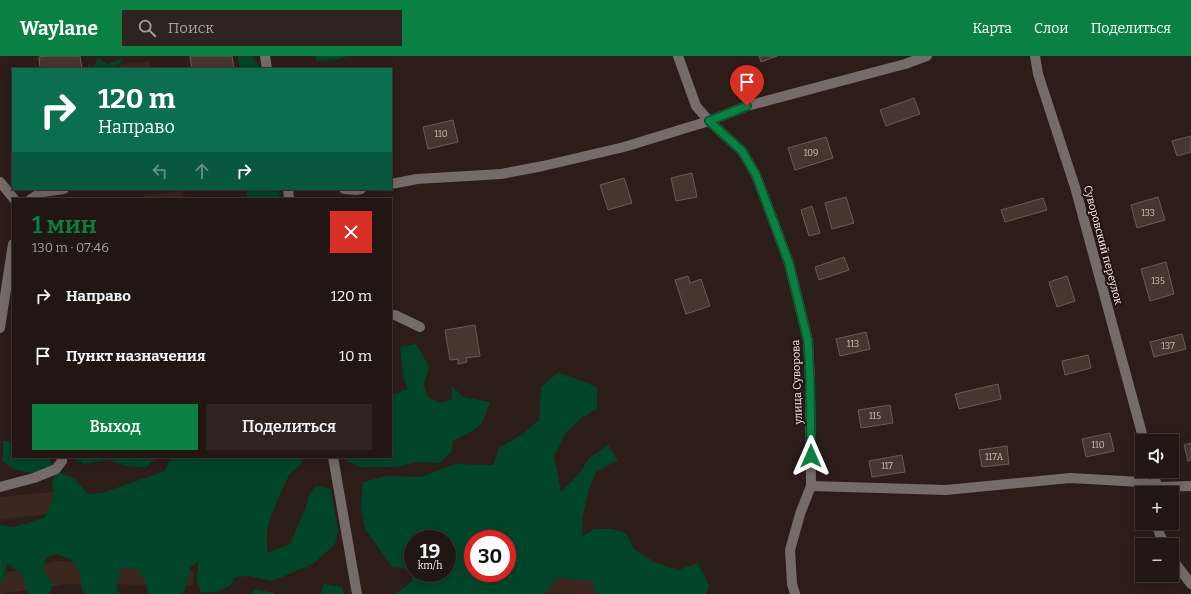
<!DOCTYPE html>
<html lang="ru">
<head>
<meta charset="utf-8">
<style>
	:root { --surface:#221613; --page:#2e2321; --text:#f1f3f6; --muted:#a29fa0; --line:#3f3533; --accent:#0b8043 }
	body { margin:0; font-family:Bitter,serif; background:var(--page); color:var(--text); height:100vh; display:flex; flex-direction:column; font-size:15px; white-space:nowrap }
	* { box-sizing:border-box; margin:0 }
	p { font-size:13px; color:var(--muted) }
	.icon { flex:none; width:22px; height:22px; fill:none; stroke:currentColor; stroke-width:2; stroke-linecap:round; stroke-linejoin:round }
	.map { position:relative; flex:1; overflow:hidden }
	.drawer { position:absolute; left:12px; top:142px; width:380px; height:260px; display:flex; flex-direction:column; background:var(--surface); border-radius:0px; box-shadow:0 2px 10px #0003,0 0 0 1px var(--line) }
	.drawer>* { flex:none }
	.hud { position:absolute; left:12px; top:12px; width:380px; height:122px; border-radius:0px; box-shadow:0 2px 10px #0003,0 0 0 1px var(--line); background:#0b6e4f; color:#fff; overflow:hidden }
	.controls { position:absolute; left:1135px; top:378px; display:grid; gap:8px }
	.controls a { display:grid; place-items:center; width:44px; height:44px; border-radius:0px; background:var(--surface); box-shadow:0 2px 10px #0003,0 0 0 1px var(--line); font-size:20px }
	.speed { position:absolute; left:404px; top:474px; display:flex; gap:8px; font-size:20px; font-weight:700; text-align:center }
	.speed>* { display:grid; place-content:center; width:52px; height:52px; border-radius:50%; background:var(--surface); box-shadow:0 2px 10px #0003,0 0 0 1px var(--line); line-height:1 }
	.speed small { font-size:10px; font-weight:400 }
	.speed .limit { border:6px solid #d22; background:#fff; color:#111 }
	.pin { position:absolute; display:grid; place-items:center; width:34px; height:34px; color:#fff; margin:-41px -17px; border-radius:50% 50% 50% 0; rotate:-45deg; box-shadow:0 0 4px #0007 }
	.pin .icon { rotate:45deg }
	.me { position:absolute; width:44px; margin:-22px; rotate:0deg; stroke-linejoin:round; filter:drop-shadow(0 0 3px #0008) }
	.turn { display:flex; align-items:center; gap:14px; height:84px; padding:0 20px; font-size:18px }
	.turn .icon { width:52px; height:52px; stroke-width:2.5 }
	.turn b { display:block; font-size:28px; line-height:34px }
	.lanes { display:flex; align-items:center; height:38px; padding:0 20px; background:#0003; justify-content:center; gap:20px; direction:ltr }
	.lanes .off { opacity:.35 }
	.round { display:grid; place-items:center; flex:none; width:42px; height:42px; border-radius:0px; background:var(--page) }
	.headline { display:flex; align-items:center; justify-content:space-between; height:68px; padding:0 20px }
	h1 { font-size:24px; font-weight:600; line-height:30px; color:var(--accent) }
	.button { display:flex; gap:8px; margin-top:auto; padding:8px 20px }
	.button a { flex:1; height:46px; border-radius:0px; background:var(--accent); color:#fff; font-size:16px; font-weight:600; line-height:46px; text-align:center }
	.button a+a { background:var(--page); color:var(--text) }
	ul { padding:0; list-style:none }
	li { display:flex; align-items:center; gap:12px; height:60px; padding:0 20px }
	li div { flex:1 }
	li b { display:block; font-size:15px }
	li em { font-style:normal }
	header { display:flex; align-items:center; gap:24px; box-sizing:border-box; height:56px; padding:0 20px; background:var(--accent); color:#fff }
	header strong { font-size:19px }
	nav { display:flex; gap:22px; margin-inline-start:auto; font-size:14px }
	.search { width:280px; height:36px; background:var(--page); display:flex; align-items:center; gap:10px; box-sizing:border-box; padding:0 14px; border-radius:0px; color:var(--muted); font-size:15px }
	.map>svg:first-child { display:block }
</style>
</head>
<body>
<header>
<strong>Waylane</strong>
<div class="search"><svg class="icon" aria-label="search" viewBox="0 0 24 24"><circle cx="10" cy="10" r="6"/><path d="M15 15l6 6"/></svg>Поиск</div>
<nav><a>Карта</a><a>Слои</a><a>Поделиться</a></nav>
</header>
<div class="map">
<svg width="1191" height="538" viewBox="0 0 1191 538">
	<rect width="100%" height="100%" fill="#2d1d19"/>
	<g fill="#3c2620">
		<polygon points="149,5 151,13 119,13 119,9"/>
		<polygon points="182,135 185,142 181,143 144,143 144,140"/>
		<polygon points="61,435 62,456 0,464 0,441"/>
		<polygon points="58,505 193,515 193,529 65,528 0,538 0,518"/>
		<polygon points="557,522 592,525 597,538 545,537"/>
	</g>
	<g fill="#004529" fill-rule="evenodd">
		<polygon points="238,0 252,0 261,13 240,13"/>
		<polygon points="315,0 348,0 335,4 317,5"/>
		<polygon points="98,2 108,8 122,2 117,13 89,13 88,9 94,11"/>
		<polygon points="247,133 278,133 281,143 247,143"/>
		<polygon points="416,288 429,310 424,328 428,341 440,347 452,343 452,330 463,341 490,346 482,367 471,376 453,385 451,396 439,407 418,406 394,411 361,411 345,404 345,401 391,401 391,339 408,333 403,320 400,291"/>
		<path d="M558,316l39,15v22l-17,10 -14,14 -12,23 7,36 18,-18 10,-16 19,-13 10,15 -22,12 -8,20 -6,28 1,16 11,-7h18l14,4 8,16 20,13 24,8 20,-7 11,22 -3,9h-109l-5,-13 -35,-3 -13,16h-149l18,-13 -4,-12 -17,-2 -27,-38 -4,-21 2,-26 24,-6 34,1 34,-13 38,1 6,-17 25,-15 15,-13 2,-33zM413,483h34v34h-34zM473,483h34v34h-34z"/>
		<polygon points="3,385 13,385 13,401 50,401 52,409 31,417 13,413 3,405"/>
		<polygon points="75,401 156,401 146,412 127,410 108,404 84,408 74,403"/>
		<polygon points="171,401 302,401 303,406 289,419 274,452 267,473 267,497 290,488 305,453 310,438 316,430 331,433 338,474 335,488 313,508 272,525 249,520 235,521 230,530 216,536 201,537 197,524 198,506 190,511 185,534 182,538 148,538 146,526 137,513 121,512 117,530 119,538 85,538 82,534 80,517 71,503 56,498 46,502 44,515 53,528 49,538 29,538 20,517 7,507 4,525 0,527 0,469 13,471 44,462 53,442 52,424 58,416 75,423 88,438 102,437 165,415"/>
		<polygon points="324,528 342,531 344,538 321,538"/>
		<polygon points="255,533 274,537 274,538 251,538"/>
	</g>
	<g fill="#473530" stroke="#6d5a55">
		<polygon points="47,0 80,0 82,13 40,13 39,1"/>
		<polygon points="190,0 232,0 234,13 192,13"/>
		<polygon points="759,0 777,0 761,6"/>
		<polygon points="914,42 920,58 886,70 880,54"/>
		<polygon points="453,64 458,86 428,93 423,71"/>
		<polygon points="1191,80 1191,96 1177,100 1172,85"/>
		<polygon points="826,81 833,102 795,114 788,92"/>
		<polygon points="692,117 697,141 676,145 671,122"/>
		<polygon points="624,122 632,147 608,154 600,129"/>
		<polygon points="846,141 854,167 832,173 825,147"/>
		<polygon points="1158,141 1165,164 1137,172 1131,149"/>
		<polygon points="1043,142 1047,154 1005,166 1001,154"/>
		<polygon points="812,150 820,177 809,180 801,154"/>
		<polygon points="844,201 849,214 819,224 815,211"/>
		<polygon points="1166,206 1174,238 1150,245 1141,213"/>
		<polygon points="688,220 690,227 701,223 710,250 686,258 675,224"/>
		<polygon points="1067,220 1075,245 1057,251 1049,226"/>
		<polygon points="475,269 480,300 466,302 467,306 458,308 458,303 450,304 445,274"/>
		<polygon points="866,276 870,293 840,300 836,283"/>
		<polygon points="1182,278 1186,293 1154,301 1150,286"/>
		<polygon points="1088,299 1091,312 1065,319 1062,305"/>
		<polygon points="998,328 1001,343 959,353 955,338"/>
		<polygon points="890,349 893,367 861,372 858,354"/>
		<polygon points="1110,377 1114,395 1086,401 1082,383"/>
		<polygon points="1191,387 1191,404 1188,405 1184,389"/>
		<polygon points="1007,390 1009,408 982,411 979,394"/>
		<polygon points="902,399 905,416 872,421 869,405"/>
	</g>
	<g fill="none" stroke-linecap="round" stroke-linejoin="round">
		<g stroke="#756c69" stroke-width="10">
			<polyline points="265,0 267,13"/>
			<polyline points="678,0 696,50 709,65 742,95 756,119 789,207 808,285 810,324 811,430 800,458 790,494 792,528 795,538"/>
			<polyline points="1035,0 1038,18 1075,131 1144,385"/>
			<polyline points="0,126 14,143"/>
			<polyline points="391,128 417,123 501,118 543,110 624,91 709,65 747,50 905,8 927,0"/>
			<polyline points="288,133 289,143"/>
			<polyline points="344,133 356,134 361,133"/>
			<polyline points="31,143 42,136 64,133"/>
			<polyline points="391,259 395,259 420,271"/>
			<polyline points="0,272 13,188"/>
			<polyline points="333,401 357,538"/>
			<polyline points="1153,415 1157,431 1156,436"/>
			<polyline points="811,430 946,434 1070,422 1141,426 1157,431 1191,430"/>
			<polyline points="0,431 34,422 56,413 62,405 62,401"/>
			<polyline points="1156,467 1160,479 1165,489"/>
			<polyline points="1172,503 1191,528"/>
		</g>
	</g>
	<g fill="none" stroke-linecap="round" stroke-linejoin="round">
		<g stroke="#07532c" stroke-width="10">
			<polyline id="route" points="747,50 709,65 742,95 756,119 789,207 808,285 810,324 811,400"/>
		</g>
		<use href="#route" stroke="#0b8043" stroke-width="7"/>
	</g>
	<g text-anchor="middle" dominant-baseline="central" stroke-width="4" stroke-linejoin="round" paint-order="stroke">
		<g font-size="9" fill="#cdc0bc">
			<text x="441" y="78">110</text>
			<text x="811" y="97">109</text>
			<text x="1148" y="157">133</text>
			<text x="1158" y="225">135</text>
			<text x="853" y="288">113</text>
			<text x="1168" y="290">137</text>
			<text x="875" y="360">115</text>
			<text x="1098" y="389">110</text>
			<text x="994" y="401">117А</text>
			<text x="887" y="410">117</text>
		</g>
		<g font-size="11" fill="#faefeb" stroke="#231410">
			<text transform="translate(1103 189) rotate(75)">Суворовский переулок</text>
			<text transform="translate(797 326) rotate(-92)">улица Суворова</text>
		</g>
	</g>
</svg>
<div class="controls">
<a><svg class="icon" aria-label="sound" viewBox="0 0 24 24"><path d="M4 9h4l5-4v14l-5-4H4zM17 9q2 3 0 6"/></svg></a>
<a>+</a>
<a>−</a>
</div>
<div class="speed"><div>19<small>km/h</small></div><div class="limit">30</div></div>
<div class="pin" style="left:747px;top:50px;background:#d93025"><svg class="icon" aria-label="arrive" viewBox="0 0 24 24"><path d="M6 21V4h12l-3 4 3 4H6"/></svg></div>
<svg class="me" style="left:811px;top:400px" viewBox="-20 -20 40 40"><path d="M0-17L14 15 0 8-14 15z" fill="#0b8043" stroke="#fff" stroke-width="4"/></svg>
<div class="hud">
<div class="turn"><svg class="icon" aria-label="right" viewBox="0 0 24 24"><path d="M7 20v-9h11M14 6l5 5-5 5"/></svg><div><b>120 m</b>Направо</div></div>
<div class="lanes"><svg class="icon off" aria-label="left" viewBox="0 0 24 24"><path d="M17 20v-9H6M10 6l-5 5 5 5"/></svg><svg class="icon off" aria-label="ahead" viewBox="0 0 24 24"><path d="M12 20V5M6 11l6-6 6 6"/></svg><svg class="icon" aria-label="right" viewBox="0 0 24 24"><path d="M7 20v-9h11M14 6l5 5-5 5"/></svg></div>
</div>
<section class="drawer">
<div class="headline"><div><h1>1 мин</h1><p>130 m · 07:46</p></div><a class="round" style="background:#d93025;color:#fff"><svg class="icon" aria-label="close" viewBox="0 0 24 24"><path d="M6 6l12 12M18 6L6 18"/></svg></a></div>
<ul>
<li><svg class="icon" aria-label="right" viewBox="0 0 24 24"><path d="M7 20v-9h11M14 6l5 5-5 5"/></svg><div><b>Направо</b></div><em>120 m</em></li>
<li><svg class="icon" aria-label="arrive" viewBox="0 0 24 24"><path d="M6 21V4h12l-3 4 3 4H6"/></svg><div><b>Пункт назначения</b></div><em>10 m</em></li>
</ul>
<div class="button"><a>Выход</a><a>Поделиться</a></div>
</section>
</div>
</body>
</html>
